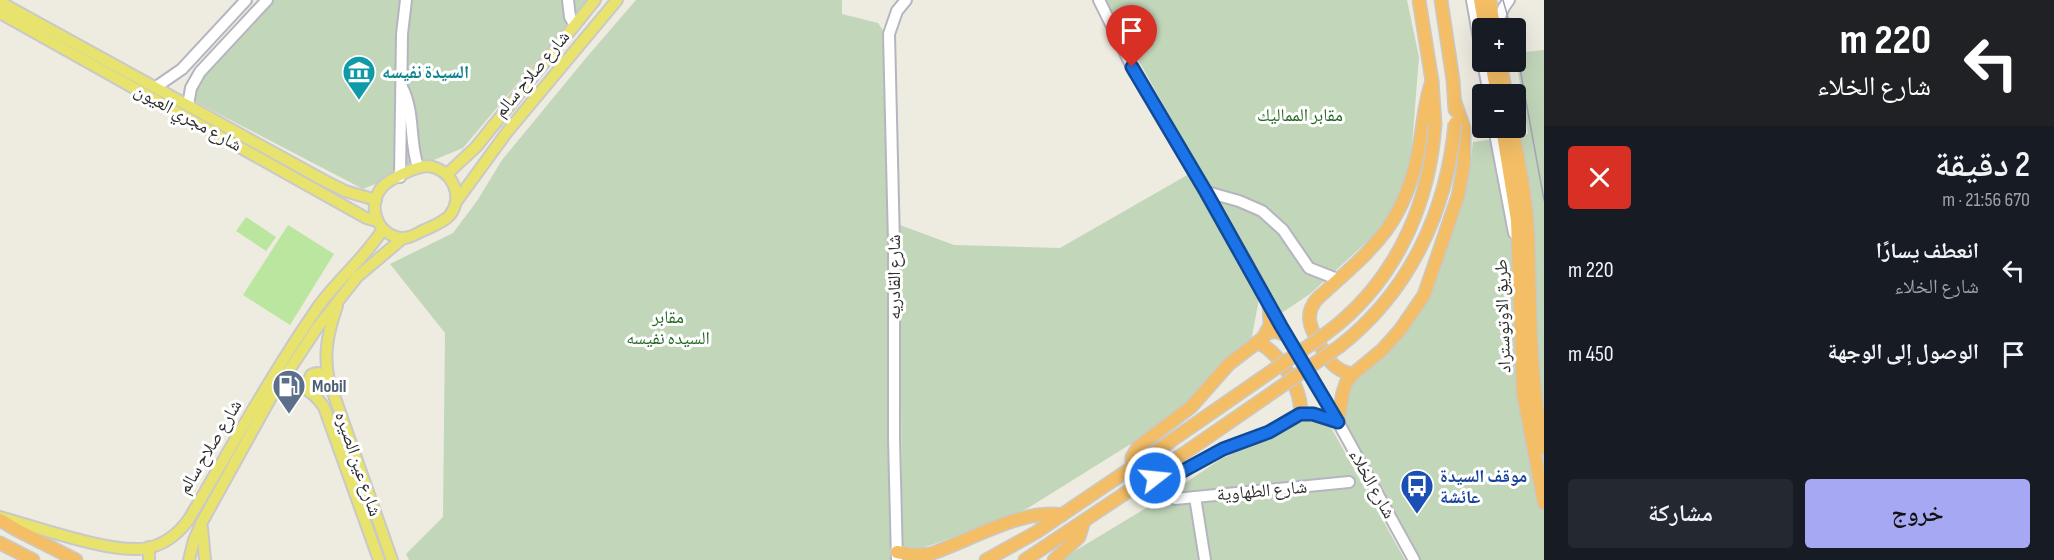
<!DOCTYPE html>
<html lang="ar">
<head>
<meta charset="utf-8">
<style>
	:root { --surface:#171b24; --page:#242831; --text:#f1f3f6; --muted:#9ea1a6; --accent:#a7a8f3 }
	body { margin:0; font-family:"Sofia Sans Condensed","Noto Naskh Arabic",sans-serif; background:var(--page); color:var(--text); direction:rtl; height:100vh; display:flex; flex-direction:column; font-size:22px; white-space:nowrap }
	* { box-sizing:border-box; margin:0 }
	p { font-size:20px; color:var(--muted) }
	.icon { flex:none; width:33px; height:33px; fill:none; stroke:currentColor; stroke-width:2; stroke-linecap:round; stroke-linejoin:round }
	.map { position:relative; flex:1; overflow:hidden; direction:ltr }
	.side { display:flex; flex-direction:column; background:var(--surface); width:510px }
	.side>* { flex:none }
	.top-card { background:#202124; color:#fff; overflow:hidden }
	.fabs { position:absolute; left:1472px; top:18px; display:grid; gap:12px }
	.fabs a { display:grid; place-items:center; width:54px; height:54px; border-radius:6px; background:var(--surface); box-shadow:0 6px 24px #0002; font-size:30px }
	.pin { position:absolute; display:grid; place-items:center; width:51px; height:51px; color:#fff; margin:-62px -26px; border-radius:50% 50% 50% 0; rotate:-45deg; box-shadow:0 0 6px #0007 }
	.pin .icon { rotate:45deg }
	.me { position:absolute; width:66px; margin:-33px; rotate:74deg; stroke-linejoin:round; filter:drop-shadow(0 0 4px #0008) }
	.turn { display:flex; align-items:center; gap:21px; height:126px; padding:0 24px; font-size:27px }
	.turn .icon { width:78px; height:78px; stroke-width:2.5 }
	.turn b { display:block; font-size:42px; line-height:51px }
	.round { display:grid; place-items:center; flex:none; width:63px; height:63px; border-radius:6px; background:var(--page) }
	.summary { display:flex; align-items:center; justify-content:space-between; height:102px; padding:0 24px }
	h1 { font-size:36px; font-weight:600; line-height:45px }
	.action { display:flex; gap:12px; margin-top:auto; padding:12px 24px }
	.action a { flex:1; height:69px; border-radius:6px; background:var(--accent); color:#111; font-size:24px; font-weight:600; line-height:69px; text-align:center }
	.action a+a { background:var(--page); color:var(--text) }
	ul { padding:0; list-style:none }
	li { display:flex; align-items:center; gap:18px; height:84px; padding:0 24px }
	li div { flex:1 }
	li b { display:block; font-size:22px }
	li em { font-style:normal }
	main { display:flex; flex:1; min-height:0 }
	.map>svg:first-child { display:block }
</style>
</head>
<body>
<main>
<section class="side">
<div class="top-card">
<div class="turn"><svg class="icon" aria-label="left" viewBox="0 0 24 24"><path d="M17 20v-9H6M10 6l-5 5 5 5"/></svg><div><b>220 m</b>شارع الخلاء</div></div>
</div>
<div class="summary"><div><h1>2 دقيقة</h1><p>670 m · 21:56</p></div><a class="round" style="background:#d93025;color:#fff"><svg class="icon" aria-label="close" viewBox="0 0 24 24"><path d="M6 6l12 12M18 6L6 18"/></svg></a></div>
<ul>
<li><svg class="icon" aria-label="left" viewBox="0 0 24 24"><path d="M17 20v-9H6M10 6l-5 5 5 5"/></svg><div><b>انعطف يسارًا</b><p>شارع الخلاء</p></div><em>220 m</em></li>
<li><svg class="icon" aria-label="arrive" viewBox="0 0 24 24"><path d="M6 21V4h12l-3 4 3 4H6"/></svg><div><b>الوصول إلى الوجهة</b></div><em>450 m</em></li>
</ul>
<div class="action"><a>خروج</a><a>مشاركة</a></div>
</section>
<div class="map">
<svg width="1544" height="560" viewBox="0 0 1544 560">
	<rect width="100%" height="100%" fill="#eeebe1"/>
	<g fill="#c2d6ba">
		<polygon points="271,0 588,0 463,148 363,189 188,98 192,89"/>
		<polygon points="636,0 842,0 842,14 878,23 884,32 895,549 891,560 409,560 406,554 443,517 445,333 390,264 453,233 477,201 502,160 586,58"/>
		<polygon points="1105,0 1407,0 1419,57 1411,158 1403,190 1384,226 1310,294 1280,314"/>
		<polygon points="1544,50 1544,560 1418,560 1334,410 1352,382 1408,329 1427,299 1441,266 1469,176 1473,142 1528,134 1515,53"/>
		<polygon points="1189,174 1259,299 1251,341 1200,393 1166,422 1028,508 998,522 902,555 900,225 954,245 1060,248"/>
		<polygon points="1320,408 1405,560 1060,560 1161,499 1221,459 1279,432"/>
	</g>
	<g fill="#bbe69f">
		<polygon points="246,217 276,237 266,251 236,231"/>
		<polygon points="288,225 334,254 290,325 243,295"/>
	</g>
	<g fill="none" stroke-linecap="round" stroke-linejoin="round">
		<g stroke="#b5b5c0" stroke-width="14">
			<g id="secondary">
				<polyline points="568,0 570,17 575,25"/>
				<polyline points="1099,0 1132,67 1247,263 1281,326 1338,422 1414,560"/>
				<polyline points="1472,0 1482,56"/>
				<polyline points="1495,28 1504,7 1509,0"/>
				<polyline points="1483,62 1489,94"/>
				<polyline points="156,87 182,69 246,0"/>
				<path d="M402,87c13,25 7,54 16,80"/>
				<polyline points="188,105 191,88 200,72 267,0"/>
				<polyline points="1494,128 1514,233"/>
				<polyline points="400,177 402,34 406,0"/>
				<polyline points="1207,192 1239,201 1262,211 1283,230 1309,268 1337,279"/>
				<polyline points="1195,497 1205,560"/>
				<polyline points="1175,499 1349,482"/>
				<polyline points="897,560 894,439 894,244 889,34 897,11 906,0"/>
			</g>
		</g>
		<g stroke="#c9c9c9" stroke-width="14">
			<g id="primary">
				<polyline points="0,2 325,181 345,191 376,200"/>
				<polyline points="0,13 366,218 377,221"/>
				<path d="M428,166c23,3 37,29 22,49 -7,8 -19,12 -28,16 -9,5 -17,9 -26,6 -21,-7 -28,-33 -14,-50 8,-8 34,-21 46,-21z"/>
				<polyline points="447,174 476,147 595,0"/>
				<polyline points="456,202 507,132 617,0"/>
				<path d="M337,306c-9,26 -14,48 -8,75l63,179"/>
				<path d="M275,391c23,-9 35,-4 49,16l55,153"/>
				<path d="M310,392l-2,-10 3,-7c8,-5 12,0 18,6"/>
				<path d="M0,517c36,10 115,38 148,31 17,-4 31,-15 41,-29 42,-71 82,-144 129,-212 20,-28 47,-49 65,-78"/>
				<polyline points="202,528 205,560"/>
				<polyline points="149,547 149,560"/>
				<polyline points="189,560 194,540 202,522 270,399 317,328 357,277 403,238"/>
			</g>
		</g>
		<g stroke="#c9c9c9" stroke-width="15">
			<g id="highway">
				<polyline points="1419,0 1432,81 1435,124"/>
				<polyline points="1441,0 1453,80 1455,110"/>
				<polyline points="1480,0 1485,28"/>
				<polyline points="1490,0 1494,28"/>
				<polyline points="1491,62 1497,94"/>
				<polyline points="1500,62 1506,94"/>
				<polyline points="1502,128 1517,220 1523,393 1544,503"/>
				<path d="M1512,128c7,34 14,69 16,104 3,73 0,143 16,216"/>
				<polyline points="1266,334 1274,331 1286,335"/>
				<path d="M1258,343c21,8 46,49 42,71"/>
				<path d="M1353,374c-19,-3 -26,-15 -34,-31 -9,-15 -15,-29 -2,-44 51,-47 84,-69 100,-141 6,-26 6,-52 15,-77"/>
				<polyline points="1132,468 1132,457 1138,447 1191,407 1229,364 1263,338 1270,325 1269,303"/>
				<polyline points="1146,479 1163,477 1179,473 1223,449 1269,432 1300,414 1313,414 1338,422 1343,392 1346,383 1353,374 1382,350 1400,330 1424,295 1433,269 1458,196 1464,164 1464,128 1455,102"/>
				<polyline points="0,520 15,529 76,560"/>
				<polyline points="0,543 33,560"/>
				<path d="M897,552l16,3 17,-1c39,-13 93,-46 132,-39"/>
				<polyline points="986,560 1035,533 1149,456"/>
				<polyline points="1025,560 1151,476"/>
				<polyline points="1054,560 1079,537 1084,521"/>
			</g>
		</g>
		<use href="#secondary" stroke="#fff" stroke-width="10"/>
		<use href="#primary" stroke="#e8e36c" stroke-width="10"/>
		<use href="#highway" stroke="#f4be66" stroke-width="12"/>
		<g stroke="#a5a4b6" stroke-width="1.5">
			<polyline points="1503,0 1511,28"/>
			<polyline points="1515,41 1544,200"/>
		</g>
		<g stroke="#c9c9c9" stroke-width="15" stroke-linecap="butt">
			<g id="highway-bridge">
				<path d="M1149,456c40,-28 80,-55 120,-83 24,-17 51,-33 74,-53 57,-50 87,-121 92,-196"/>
				<path d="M1160,470l180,-124c70,-55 107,-135 115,-223"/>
			</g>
		</g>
		<use href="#highway-bridge" stroke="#f4be66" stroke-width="12"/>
	</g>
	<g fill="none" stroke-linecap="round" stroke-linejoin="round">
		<g stroke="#114b97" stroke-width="15">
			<polyline id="route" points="1132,67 1206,192 1281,326 1338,422 1313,414 1300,414 1269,432 1223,449 1179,473 1155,478"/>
		</g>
		<use href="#route" stroke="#1a73e8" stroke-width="10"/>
	</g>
	<defs>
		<g id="museum-pin" transform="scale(1.725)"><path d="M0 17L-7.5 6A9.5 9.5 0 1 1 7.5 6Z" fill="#0f9aa8" stroke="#fff"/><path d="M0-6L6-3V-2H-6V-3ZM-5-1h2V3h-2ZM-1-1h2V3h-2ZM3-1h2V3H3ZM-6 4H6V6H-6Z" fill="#fff"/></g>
		<g id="fuel-pin" transform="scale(1.725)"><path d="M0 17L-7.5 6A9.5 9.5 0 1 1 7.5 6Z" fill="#5c6f8a" stroke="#fff"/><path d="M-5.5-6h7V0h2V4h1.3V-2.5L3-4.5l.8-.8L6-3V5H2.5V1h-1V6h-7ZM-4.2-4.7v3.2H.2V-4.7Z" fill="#fff"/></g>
		<g id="bus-pin" transform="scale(1.725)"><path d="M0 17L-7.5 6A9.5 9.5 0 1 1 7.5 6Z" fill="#1a4fb4" stroke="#fff"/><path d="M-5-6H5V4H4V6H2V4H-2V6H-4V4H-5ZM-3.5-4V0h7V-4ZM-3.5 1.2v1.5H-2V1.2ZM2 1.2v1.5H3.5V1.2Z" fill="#fff"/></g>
	</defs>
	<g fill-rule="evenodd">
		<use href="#museum-pin" x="359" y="72"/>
		<use href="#fuel-pin" x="289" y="386"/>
		<use href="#bus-pin" x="1417" y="486"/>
	</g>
	<g text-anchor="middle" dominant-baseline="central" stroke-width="6" stroke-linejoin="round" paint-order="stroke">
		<g font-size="18" font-weight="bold" fill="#0d838f" stroke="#fff" text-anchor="start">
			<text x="382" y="72">السيدة نفيسه</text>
		</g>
		<g font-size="18" fill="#2e2e2e" stroke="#fff">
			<text transform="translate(532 74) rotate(-50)">شارع صلاح سالم</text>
			<text transform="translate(188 118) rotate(29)">شارع مجري العيون</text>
			<text transform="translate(894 277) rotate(-90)">شارع القادريه</text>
			<text transform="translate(1503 316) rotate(-92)">طريق الاوتوستراد</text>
			<text transform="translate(210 447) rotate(-59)">شارع صلاح سالم</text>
			<text transform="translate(358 464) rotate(71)">شارع عين الصيره</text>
			<text transform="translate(1372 484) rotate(61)">شارع الخلاء</text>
			<text transform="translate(1262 491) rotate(-5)">شارع الطهاوية</text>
		</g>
		<g font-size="18" fill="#226820" stroke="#fff">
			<text x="1300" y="115">مقابر المماليك</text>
			<text x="668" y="317">مقابر<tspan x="668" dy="21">السيده نفيسه</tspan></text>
		</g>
		<g font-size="18" font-weight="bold" fill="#4e5e75" stroke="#fff" text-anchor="start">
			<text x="312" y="386">Mobil</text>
		</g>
		<g font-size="18" font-weight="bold" fill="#164399" stroke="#fff" text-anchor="start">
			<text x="1440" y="476">موقف السيدة<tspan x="1440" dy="21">عائشة</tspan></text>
		</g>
	</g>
</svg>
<div class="fabs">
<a>+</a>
<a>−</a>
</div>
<div class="pin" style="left:1132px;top:67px;background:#d93025"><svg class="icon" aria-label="arrive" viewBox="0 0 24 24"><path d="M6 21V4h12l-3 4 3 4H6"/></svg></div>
<svg class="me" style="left:1155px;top:478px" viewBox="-20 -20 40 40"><circle r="17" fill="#1a73e8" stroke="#fff" stroke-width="3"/><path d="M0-11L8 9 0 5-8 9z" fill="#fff"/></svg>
</div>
</main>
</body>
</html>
